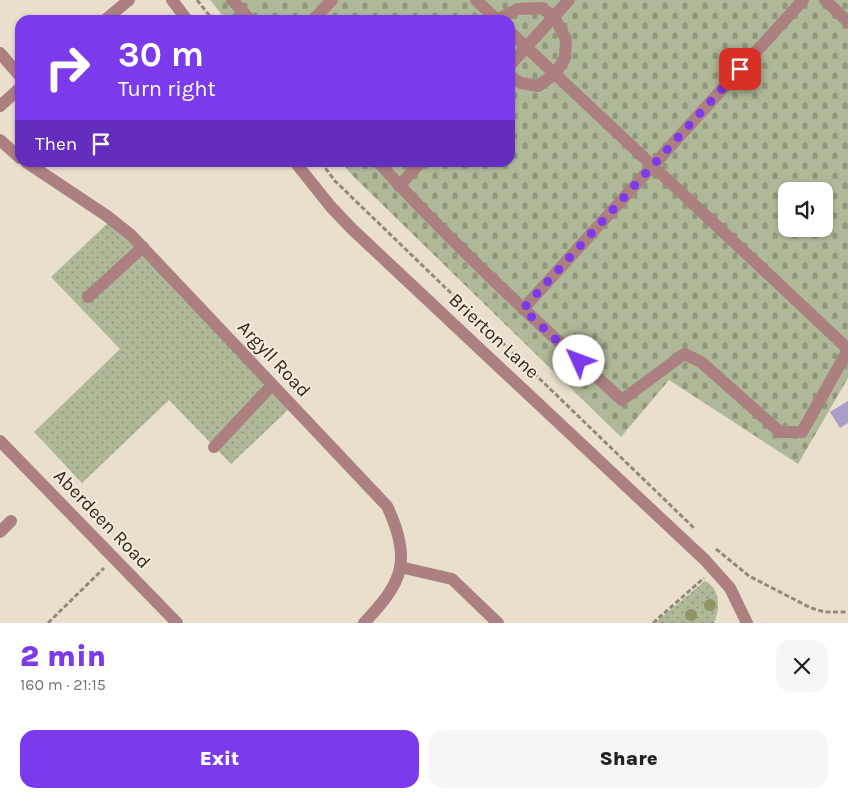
<!DOCTYPE html>
<html lang="en">
<head>
<meta charset="utf-8">
<style>
	:root { --surface:#fff; --page:#f6f6f6; --text:#222; --muted:#767676; --accent:#7c3aed }
	body { margin:0; font-family:Karla,sans-serif; background:var(--page); color:var(--text); height:100vh; display:flex; flex-direction:column; font-size:19px; white-space:nowrap }
	* { box-sizing:border-box; margin:0 }
	p { font-size:16px; color:var(--muted) }
	.icon { flex:none; width:28px; height:28px; fill:none; stroke:currentColor; stroke-width:2; stroke-linecap:round; stroke-linejoin:round }
	.map { position:relative; height:623px; overflow:hidden }
	.panel { display:flex; flex-direction:column; background:var(--surface); flex:1 }
	.panel>* { flex:none }
	.hud { position:absolute; left:15px; top:15px; width:500px; height:152px; border-radius:15px; box-shadow:0 1px 4px #0004; background:#7c3aed; color:#fff; overflow:hidden }
	.tools { position:absolute; left:778px; top:182px; display:grid; gap:10px }
	.tools a { display:grid; place-items:center; width:55px; height:55px; border-radius:10px; background:var(--surface); box-shadow:0 1px 4px #0004; font-size:25px }
	.pin { position:absolute; display:grid; place-items:center; width:42px; height:42px; color:#fff; margin:-21px; border-radius:10px; box-shadow:0 2px 8px #0006 }
	.me { position:absolute; width:55px; margin:-28px; rotate:313deg; stroke-linejoin:round; filter:drop-shadow(0 0 4px #0008) }
	.turn { display:flex; align-items:center; gap:18px; height:105px; padding:0 20px; font-size:22px }
	.turn .icon { width:65px; height:65px; stroke-width:2.5 }
	.turn b { display:block; font-size:35px; line-height:42px }
	.then { display:flex; align-items:center; height:48px; padding:0 20px; background:#0003; gap:10px; font-size:19px }
	.round { display:grid; place-items:center; flex:none; width:52px; height:52px; border-radius:15px; background:var(--page) }
	.overview { display:flex; align-items:center; justify-content:space-between; height:85px; padding:0 20px }
	h1 { font-size:30px; font-weight:800; line-height:38px; color:var(--accent) }
	.action { display:flex; gap:10px; margin-top:auto; padding:10px 20px }
	.action a { flex:1; height:58px; border-radius:15px; background:var(--accent); color:#fff; font-size:20px; font-weight:800; line-height:58px; text-align:center }
	.action a+a { background:var(--page); color:var(--text) }
	.map>svg:first-child { display:block }
</style>
</head>
<body>
<div class="map">
<svg width="848" height="623" viewBox="0 0 848 623">
	<defs>
		<pattern id="grass-dots" width="8" height="8" patternUnits="userSpaceOnUse" patternTransform="scale(1.25)"><rect width="8" height="8" fill="#afb997"/><path d="M2 2h.1M6 6h.1" fill="none" stroke="#8f967b" stroke-width="1.8" stroke-linecap="round"/></pattern>
		<pattern id="cemetery-stones" width="16" height="16" patternUnits="userSpaceOnUse" patternTransform="scale(1.25)"><rect width="16" height="16" fill="#afb997"/><path d="M2 7V4a2 2 0 0 1 4 0v3zM10 15v-3a2 2 0 0 1 4 0v3z" fill="#8f967b"/></pattern>
	</defs>
	<rect width="100%" height="100%" fill="#eadecc"/>
	<g fill="url(#grass-dots)">
		<polygon points="112,219 291,407 231,464 169,400 82,483 34,432 120,349 51,277"/>
		<path d="M705,581c16,8 15,28 9,42h-59z"/>
	</g>
	<path fill="url(#cemetery-stones)" fill-rule="evenodd" d="M210,0h638v378l-50,86 -129,-84 -48,57 -269,-262 -10,-12 168,-1v-142h-284zM786,191h38v38h-38z"/>
	<polygon fill="#a99dc9" points="848,401 848,423 840,428 830,412"/>
	<g fill="none" stroke-linecap="round" stroke-linejoin="round">
		<g stroke="#92897d" stroke-width="3" stroke-dasharray="5 2.5" stroke-linecap="butt">
			<polyline points="197,0 213,20"/>
			<polyline points="321,162 335,181 694,528"/>
			<polyline points="716,549 749,576 811,608 825,612 848,612"/>
			<polyline points="48,623 104,568"/>
			<polyline points="653,623 704,578"/>
		</g>
		<g stroke="#ac7f81" stroke-width="12">
			<polyline points="172,0 187,20"/>
			<polyline points="232,0 250,20"/>
			<polyline points="476,0 497,20"/>
			<polyline points="825,0 848,22"/>
			<polyline points="105,20 129,0"/>
			<polyline points="313,20 332,0"/>
			<polyline points="496,20 518,9 542,8 554,17 566,39 565,58 555,74 538,86 521,83 510,77"/>
			<polyline points="510,32 848,349"/>
			<polyline points="0,53 20,76"/>
			<polyline points="510,65 569,0"/>
			<polyline points="0,106 20,88"/>
			<polyline points="0,140 20,158"/>
			<path d="M26,162l81,54 24,19 256,271c8,17 17,42 13,62 -4,21 -22,40 -36,55"/>
			<polyline points="295,162 331,207 352,229 705,560 730,588 747,623"/>
			<path d="M378,162c76,84 160,161 244,238l62,-46 17,8 79,70h22l46,-82"/>
			<polyline points="399,186 421,162"/>
			<polyline points="88,297 143,247"/>
			<polyline points="523,309 803,0"/>
			<polyline points="0,441 177,623"/>
			<polyline points="214,447 272,385"/>
			<polyline points="0,532 11,521"/>
			<polyline points="400,567 452,579 498,623"/>
		</g>
	</g>
	<g fill="#919464">
		<circle cx="710" cy="605" r="6"/>
		<circle cx="691" cy="615" r="6"/>
	</g>
	<g fill="none" stroke-linecap="round" stroke-linejoin="round">
		<polyline stroke="#7c3aed" stroke-width="9" stroke-dasharray="0 16.2" points="579,361 523,309 740,69"/>
	</g>
	<g text-anchor="middle" dominant-baseline="central" stroke-width="4" stroke-linejoin="round" paint-order="stroke">
		<g font-size="19" fill="#2c2821" stroke="#f7ebd9">
			<text transform="translate(494 336) rotate(43)">Brierton Lane</text>
			<text transform="translate(274 359) rotate(47)">Argyll Road</text>
			<text transform="translate(102 519) rotate(46)">Aberdeen Road</text>
		</g>
	</g>
</svg>
<div class="tools">
<a><svg class="icon" aria-label="sound" viewBox="0 0 24 24"><path d="M4 9h4l5-4v14l-5-4H4zM17 9q2 3 0 6"/></svg></a>
</div>
<div class="pin" style="left:740px;top:69px;background:#d93025"><svg class="icon" aria-label="arrive" viewBox="0 0 24 24"><path d="M6 21V4h12l-3 4 3 4H6"/></svg></div>
<svg class="me" style="left:579px;top:361px" viewBox="-20 -20 40 40"><circle r="19" fill="#fff"/><path d="M0-13L10 11 0 6-10 11z" fill="#7c3aed"/></svg>
<div class="hud">
<div class="turn"><svg class="icon" aria-label="right" viewBox="0 0 24 24"><path d="M7 20v-9h11M14 6l5 5-5 5"/></svg><div><b>30 m</b>Turn right</div></div>
<div class="then">Then<svg class="icon" aria-label="arrive" viewBox="0 0 24 24"><path d="M6 21V4h12l-3 4 3 4H6"/></svg></div>
</div>
</div>
<section class="panel">
<div class="overview"><div><h1>2 min</h1><p>160 m · 21:15</p></div><a class="round"><svg class="icon" aria-label="close" viewBox="0 0 24 24"><path d="M6 6l12 12M18 6L6 18"/></svg></a></div>
<div class="action"><a>Exit</a><a>Share</a></div>
</section>
</body>
</html>
